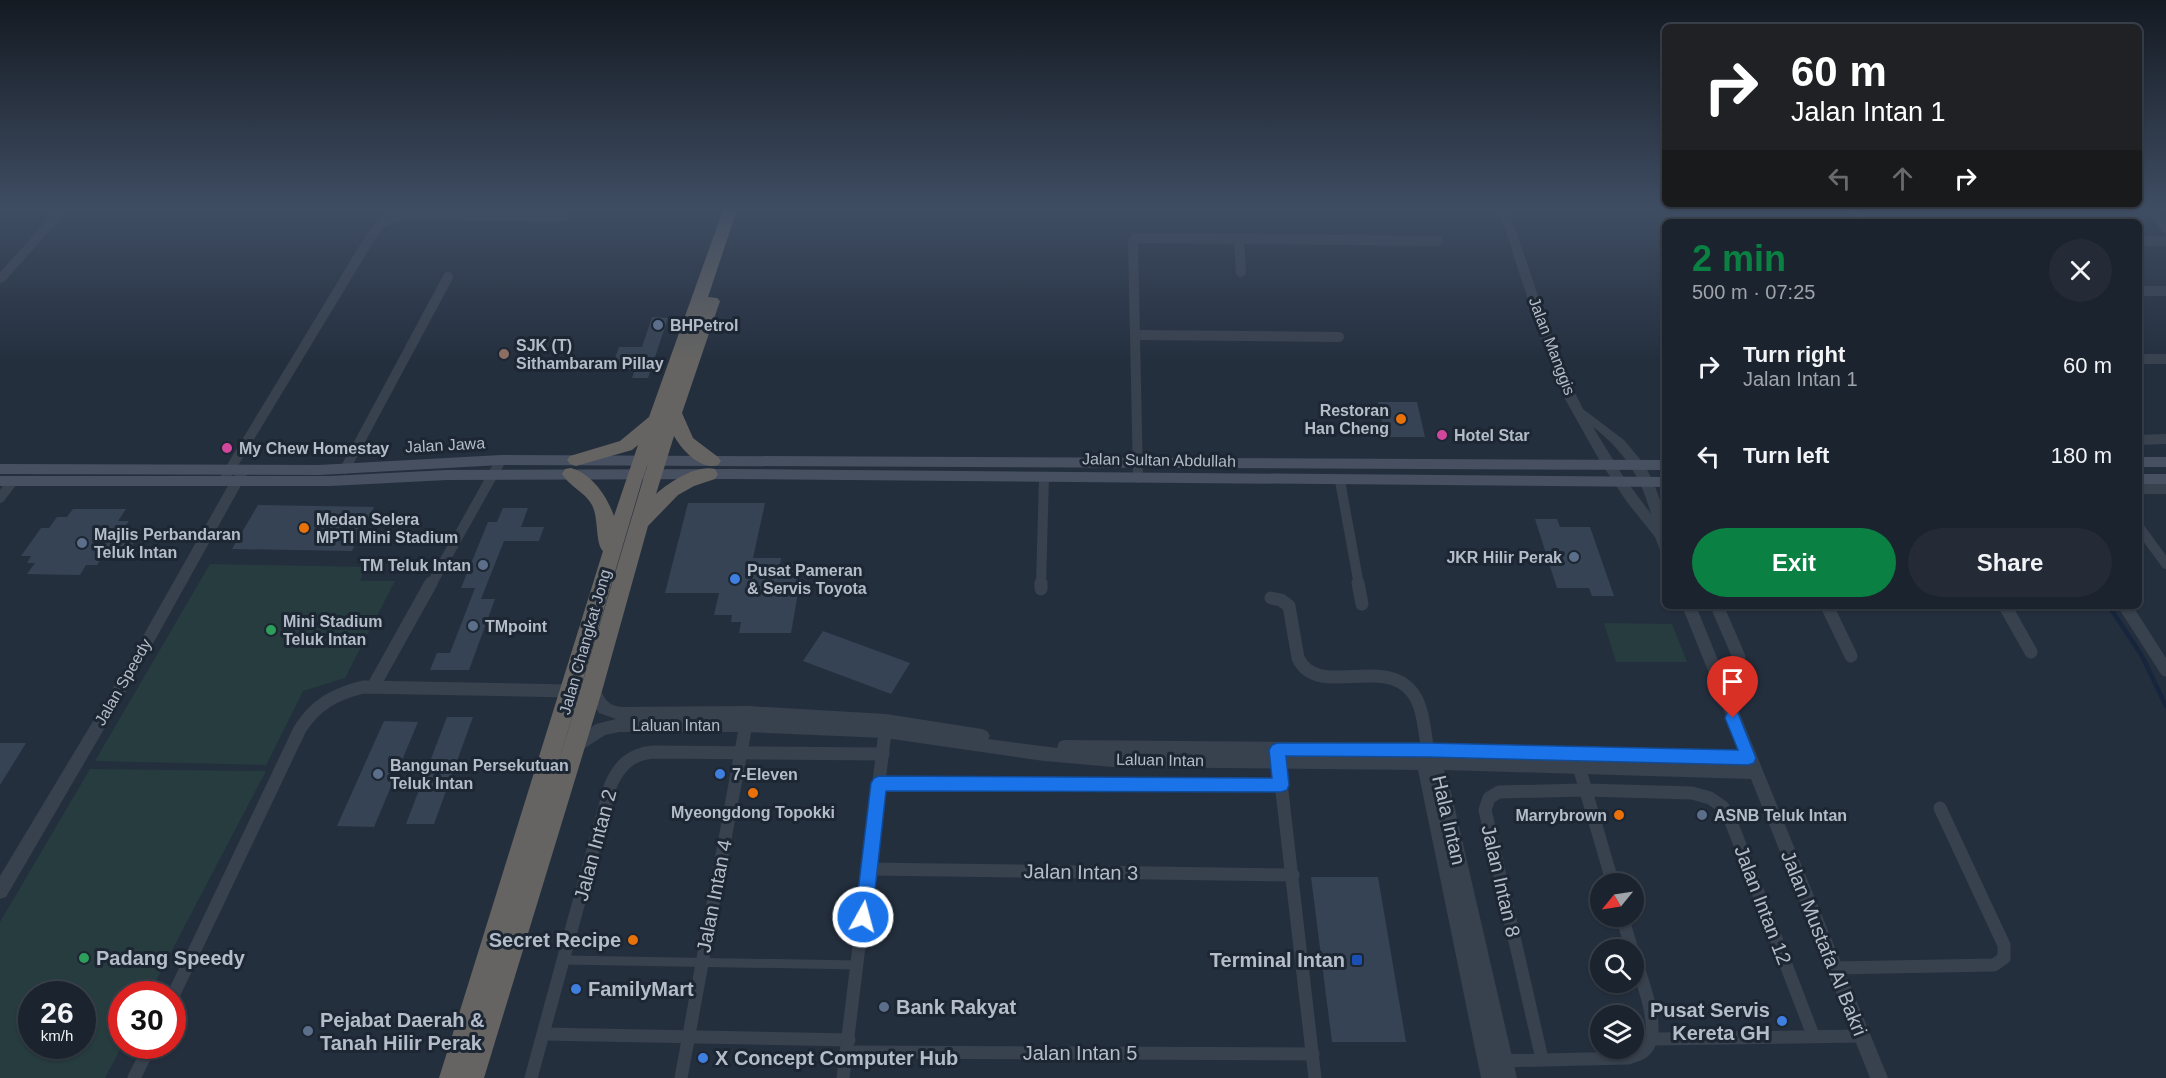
<!DOCTYPE html>
<html lang="en">
<head>
<meta charset="utf-8">
<style>
	:root { --surface:#1b232e; --page:#242b36; --text:#f1f3f6; --muted:#a0a4aa; --line:#39404a; --accent:#0b8043 }
	body { margin:0; font-family:Helvetica,sans-serif; background:var(--page); color:var(--text); height:100vh; display:flex; flex-direction:column; font-size:22px; white-space:nowrap }
	* { box-sizing:border-box; margin:0 }
	p { font-size:20px; color:var(--muted) }
	.icon { flex:none; width:33px; height:33px; fill:none; stroke:currentColor; stroke-width:2; stroke-linecap:round; stroke-linejoin:round }
	.map { position:relative; flex:1; overflow:hidden }
	.drawer { position:absolute; left:1662px; top:219px; width:480px; height:390px; display:flex; flex-direction:column; background:var(--surface); border-radius:9px; box-shadow:0 2px 4px #0004,0 0 0 2px var(--line) }
	.drawer>* { flex:none }
	.guide { position:absolute; left:1662px; top:24px; width:480px; height:183px; border-radius:9px; box-shadow:0 2px 4px #0004,0 0 0 2px var(--line); background:#202124; color:#fff; overflow:hidden }
	.needle { width:39px; rotate:240deg }
	.fabs { position:absolute; left:1590px; top:873px; display:grid; gap:12px }
	.fabs a { display:grid; place-items:center; width:54px; height:54px; border-radius:50%; background:var(--surface); box-shadow:0 2px 4px #0004,0 0 0 2px var(--line); font-size:30px }
	.speed { position:absolute; left:18px; top:981px; display:flex; gap:12px; font-size:30px; font-weight:700; text-align:center }
	.speed>* { display:grid; place-content:center; width:78px; height:78px; border-radius:50%; background:var(--surface); box-shadow:0 2px 4px #0004,0 0 0 2px var(--line); line-height:1 }
	.speed small { font-size:15px; font-weight:400 }
	.speed .limit { border:9px solid #d22; background:#fff; color:#111 }
	.pin { position:absolute; display:grid; place-items:center; width:51px; height:51px; color:#fff; margin:-62px -26px; border-radius:50% 50% 50% 0; rotate:-45deg; box-shadow:0 0 6px #0007 }
	.pin .icon { rotate:45deg }
	.me { position:absolute; width:66px; margin:-33px; rotate:7deg; stroke-linejoin:round; filter:drop-shadow(0 0 4px #0008) }
	.turn { display:flex; align-items:center; gap:21px; height:126px; padding:0 30px; font-size:27px }
	.turn .icon { width:78px; height:78px; stroke-width:2.5 }
	.turn b { display:block; font-size:42px; line-height:51px }
	.lanes { display:flex; align-items:center; height:57px; padding:0 30px; background:#0003; justify-content:center; gap:30px; direction:ltr }
	.lanes .off { opacity:.35 }
	.round { display:grid; place-items:center; flex:none; width:63px; height:63px; border-radius:32px; background:var(--page) }
	.head { display:flex; align-items:center; justify-content:space-between; height:102px; padding:0 30px }
	h1 { font-size:36px; font-weight:800; line-height:45px; color:var(--accent) }
	.cta { display:flex; gap:12px; margin-top:auto; padding:12px 30px }
	.cta a { flex:1; height:69px; border-radius:36px; background:var(--accent); color:#fff; font-size:24px; font-weight:800; line-height:69px; text-align:center }
	.cta a+a { background:var(--page); color:var(--text) }
	ul { padding:0; list-style:none }
	li { display:flex; align-items:center; gap:18px; height:90px; padding:0 30px }
	li div { flex:1 }
	li b { display:block; font-size:22px }
	li em { font-style:normal }
	.map>svg:first-child { display:block }
</style>
</head>
<body>
<div class="map">
<svg width="2166" height="1078" viewBox="0 0 2166 1078">
	<rect width="100%" height="100%" fill="#242f3e"/>
	<g fill="#263c3f" fill-rule="evenodd">
		<polygon points="210,564 365,567 360,581 395,581 345,678 303,691 266,765 95,761"/>
		<polygon points="1604,623 1672,624 1687,662 1616,662"/>
		<path d="M90,769l176,2 -117,223h-27v52l-17,32h-105v-156zM32,994h50v52h-50z"/>
	</g>
	<g fill="none" stroke-linecap="round" stroke-linejoin="round">
		<polyline stroke="#17263c" stroke-width="3" points="1843,210 1851,222"/>
		<polyline stroke="#17263c" stroke-width="4.5" points="2109,606 2142,656 2166,706"/>
	</g>
	<g fill="#364354">
		<polygon points="652,317 668,318 648,378 632,378 635,369 611,369 619,347 642,347"/>
		<polygon points="1378,402 1417,402 1425,437 1385,437"/>
		<polygon points="688,503 765,503 753,558 781,558 780,564 803,564 791,633 739,633 741,622 731,622 732,615 714,615 719,593 665,593"/>
		<polygon points="258,505 374,507 352,551 232,549"/>
		<polygon points="503,508 528,508 521,527 544,527 539,541 504,541 481,599 495,599 469,670 430,670 437,653 450,653 475,588 461,588 488,522 497,522"/>
		<polygon points="73,509 126,509 118,521 129,521 120,534 139,534 127,553 105,553 97,565 86,565 80,575 27,574 35,563 27,563 31,556 21,556 41,528 49,528 57,517 67,517"/>
		<polygon points="1535,519 1557,519 1560,527 1590,527 1614,596 1592,596 1589,588 1557,588"/>
		<polygon points="823,631 910,663 891,694 803,661"/>
		<polygon points="447,717 473,717 434,824 406,824"/>
		<polygon points="384,721 418,722 374,827 337,826"/>
		<polygon points="0,743 26,743 0,785"/>
		<polygon points="1311,877 1378,877 1406,1042 1332,1042"/>
	</g>
	<g fill="none" stroke-linecap="round" stroke-linejoin="round">
		<polyline stroke="#38414e" stroke-width="9" points="564,960 858,965"/>
		<g stroke="#38414e" stroke-width="10">
			<polyline points="1854,210 1862,222"/>
			<polyline points="2151,210 2166,228"/>
			<polyline points="1239,239 1241,272"/>
			<polyline points="2139,241 2166,241"/>
			<polyline points="2139,291 2166,291"/>
			<polyline points="1135,335 1339,337"/>
			<polyline points="2139,359 2166,359"/>
			<polyline points="2139,440 2166,439"/>
			<polyline points="345,469 448,277"/>
			<polyline points="226,476 370,238 382,222 401,215 564,217"/>
			<polyline points="1138,478 1133,241 1135,238 1438,241"/>
			<polyline points="1340,481 1359,585"/>
			<polyline points="2139,489 2166,489"/>
			<polyline points="0,498 13,481"/>
			<polyline points="2139,527 2166,564"/>
			<polyline points="431,585 501,460"/>
			<polyline points="1041,585 1044,477"/>
		</g>
		<g stroke="#38414e" stroke-width="13">
			<polyline points="1358,583 1362,604"/>
			<polyline points="1041,589 1041,583"/>
			<path d="M1271,598l10,2 8,6 9,52c19,41 84,-3 114,34 12,15 12,40 16,58"/>
			<polyline points="1717,606 1739,657"/>
			<polyline points="1827,606 1851,656"/>
			<polyline points="2005,606 2031,652"/>
			<polyline points="2125,606 2166,670"/>
			<polyline points="373,687 431,583"/>
			<polyline points="1278,757 1315,1078"/>
			<polyline points="1577,760 1613,884"/>
			<polyline points="879,783 1281,785"/>
			<polyline points="869,869 1293,875"/>
			<polyline points="1622,916 1632,950"/>
			<polyline points="1833,968 1994,965 2004,958 2004,945 1940,808"/>
			<path d="M172,998l128,-269c16,-25 35,-35 63,-42l208,4"/>
			<polyline points="543,1034 849,1040"/>
			<polyline points="1652,1039 1862,1036"/>
			<polyline points="847,1052 1313,1054"/>
			<polyline points="1542,1059 1485,810 1489,798 1499,792 1585,790 1692,793 1710,798 1723,807 1730,819 1813,1035"/>
			<path d="M1498,1061l130,-3c6,-2 13,-3 17,-8 19,-18 -5,-74 -11,-95"/>
			<polyline points="134,1078 150,1046"/>
			<path d="M531,1078l80,-294c9,-19 20,-30 42,-32l230,2"/>
			<polyline points="681,1078 747,719"/>
			<polyline points="843,1078 886,724"/>
		</g>
		<g fill="#38414e" fill-rule="evenodd">
			<polygon points="57,210 68,210 4,282 0,283 0,272"/>
			<path d="M1499,210h10l43,127 16,42 15,30 41,31 20,24 9,17 12,33v37l-5,-1 -5,-13 -28,-35 -26,-39 -36,-64 -25,-62zM1593,427c31,24 48,50 58,87l-28,-38z"/>
			<polygon points="243,466 249,471 135,676 6,897 0,899 0,876 125,668 238,468"/>
			<path d="M1682,606h14l192,472h-18l-119,-299 -307,-9 8,26 65,282h-36l-63,-308 -305,-3 -69,-6 -159,-23 -139,-6h-127l-14,3 -31,20 -5,-2 -3,-5 3,-5 27,-19 20,-5 -17,-6 -14,-22 2,-5c14,-5 14,12 24,18 3,2 7,2 10,3l127,-1 138,8 96,15 5,2 3,5 -2,3 69,9 2,-6 5,-2 364,3 312,8z"/>
		</g>
		<g fill="#465061" fill-rule="evenodd">
			<polygon points="501,455 1665,460 1665,470 501,465 319,475 0,474 0,464 319,465"/>
			<rect x="2139" y="457" width="27" height="10"/>
			<polygon points="732,469 1665,477 1665,487 732,479 447,480 330,486 0,486 0,476 330,476 447,470"/>
			<rect x="2139" y="474" width="27" height="10"/>
		</g>
		<path fill="#656462" fill-rule="evenodd" d="M723,210h14l-29,87 9,1 3,3 -38,112 11,25 25,19 3,4 -3,4c-17,6 -36,-15 -44,-29l-18,58c13,-12 41,-30 59,-25l3,5 -3,5 -21,7 -16,9 -30,31 -46,165 -118,387h-45l164,-527c-8,-8 -4,-32 -11,-46 -7,-13 -23,-19 -30,-31l3,-5 6,-1c21,6 36,28 43,48l24,-71 -6,5 -56,16 -6,-2 -3,-4 3,-4 50,-15 29,-24zM648,463l-97,325 93,-314z"/>
	</g>
	<linearGradient id="sky" x2="0" y2="1"><stop stop-color="#141a22"/><stop offset="0.58" stop-color="#3f4d63"/><stop offset="1" stop-color="#3f4d63" stop-opacity="0"/></linearGradient>
	<rect width="2166" height="361" fill="url(#sky)"/>
	<polygon fill="#1a73e8" stroke="#114b97" stroke-width="1.5" points="1733,711 1738,713 1756,758 1754,763 1748,765 1428,757 1286,756 1289,785 1287,790 1281,792 886,791 872,917 869,923 863,925 857,923 855,917 871,783 874,778 879,776 1272,778 1269,750 1272,745 1277,743 1428,743 1738,750 1725,718 1727,713"/>
	<g fill="#5c6f8a" stroke="#1d2633" stroke-width="2">
		<circle cx="658" cy="325" r="6"/>
		<circle cx="82" cy="543" r="6"/>
		<circle cx="1574" cy="557" r="6"/>
		<circle cx="483" cy="565" r="6"/>
		<circle cx="473" cy="626" r="6"/>
		<circle cx="378" cy="774" r="6"/>
		<circle cx="1702" cy="815" r="6"/>
		<circle cx="884" cy="1007" r="6"/>
		<circle cx="308" cy="1031" r="6"/>
	</g>
	<circle fill="#8d6e63" stroke="#1d2633" stroke-width="2" cx="504" cy="354" r="6"/>
	<g fill="#e8710a" stroke="#1d2633" stroke-width="2">
		<circle cx="1401" cy="419" r="6"/>
		<circle cx="304" cy="528" r="6"/>
		<circle cx="753" cy="793" r="6"/>
		<circle cx="1619" cy="815" r="6"/>
		<circle cx="633" cy="940" r="6"/>
	</g>
	<g fill="#d1479c" stroke="#1d2633" stroke-width="2">
		<circle cx="1442" cy="435" r="6"/>
		<circle cx="227" cy="448" r="6"/>
	</g>
	<g fill="#3f7fe0" stroke="#1d2633" stroke-width="2">
		<circle cx="735" cy="579" r="6"/>
		<circle cx="720" cy="774" r="6"/>
		<circle cx="576" cy="989" r="6"/>
		<circle cx="1782" cy="1021" r="6"/>
		<circle cx="703" cy="1058" r="6"/>
	</g>
	<g fill="#2e9e5b" stroke="#1d2633" stroke-width="2">
		<circle cx="271" cy="630" r="6"/>
		<circle cx="84" cy="958" r="6"/>
	</g>
	<rect fill="#1a4fb4" stroke="#1d2633" stroke-width="2" x="1351" y="954" width="12" height="12" rx="3"/>
	<g text-anchor="middle" dominant-baseline="central" stroke-width="6" stroke-linejoin="round" paint-order="stroke">
		<g font-size="16" font-weight="bold" fill="#b4bcc9" stroke="#1d2633" text-anchor="start">
			<text x="670" y="325">BHPetrol</text>
			<text x="516" y="345">SJK (T)<tspan x="516" dy="18">Sithambaram Pillay</tspan></text>
			<text x="1389" y="410" text-anchor="end">Restoran<tspan x="1389" dy="18">Han Cheng</tspan></text>
			<text x="1454" y="435">Hotel Star</text>
			<text x="239" y="448">My Chew Homestay</text>
			<text x="316" y="519">Medan Selera<tspan x="316" dy="18">MPTI Mini Stadium</tspan></text>
			<text x="94" y="534">Majlis Perbandaran<tspan x="94" dy="18">Teluk Intan</tspan></text>
			<text x="1562" y="557" text-anchor="end">JKR Hilir Perak</text>
			<text x="471" y="565" text-anchor="end">TM Teluk Intan</text>
			<text x="747" y="570">Pusat Pameran<tspan x="747" dy="18">&amp; Servis Toyota</tspan></text>
			<text x="283" y="621">Mini Stadium<tspan x="283" dy="18">Teluk Intan</tspan></text>
			<text x="485" y="626">TMpoint</text>
			<text x="390" y="765">Bangunan Persekutuan<tspan x="390" dy="18">Teluk Intan</tspan></text>
			<text x="732" y="774">7-Eleven</text>
			<text x="753" y="812" text-anchor="middle">Myeongdong Topokki</text>
			<text x="1607" y="815" text-anchor="end">Marrybrown</text>
			<text x="1714" y="815">ASNB Teluk Intan</text>
		</g>
		<g font-size="16" fill="#b4bcc9" stroke="#1d2633">
			<text transform="translate(1552 346) rotate(69)">Jalan Manggis</text>
			<text transform="translate(445 445) rotate(-3)">Jalan Jawa</text>
			<text transform="translate(1159 460) rotate(1)">Jalan Sultan Abdullah</text>
			<text transform="translate(585 642) rotate(-74)">Jalan Changkat Jong</text>
			<text transform="translate(123 682) rotate(-60)">Jalan Speedy</text>
			<text x="676" y="725">Laluan Intan</text>
			<text transform="translate(1160 760) rotate(1)">Laluan Intan</text>
		</g>
		<g font-size="20" fill="#b4bcc9" stroke="#1d2633">
			<text transform="translate(1449 820) rotate(77)">Hala Intan</text>
			<text transform="translate(595 845) rotate(-75)">Jalan Intan 2</text>
			<text transform="translate(1081 872) rotate(1)">Jalan Intan 3</text>
			<text transform="translate(1501 881) rotate(77)">Jalan Intan 8</text>
			<text transform="translate(714 896) rotate(-79)">Jalan Intan 4</text>
			<text transform="translate(1763 905) rotate(69)">Jalan Intan 12</text>
			<text transform="translate(1824 943) rotate(68)">Jalan Mustafa Al Bakri</text>
			<text x="1080" y="1053">Jalan Intan 5</text>
		</g>
		<g font-size="20" font-weight="bold" fill="#b4bcc9" stroke="#1d2633" text-anchor="start">
			<text x="621" y="940" text-anchor="end">Secret Recipe</text>
			<text x="96" y="958">Padang Speedy</text>
			<text x="1345" y="960" text-anchor="end">Terminal Intan</text>
			<text x="588" y="989">FamilyMart</text>
			<text x="896" y="1007">Bank Rakyat</text>
			<text x="1770" y="1010" text-anchor="end">Pusat Servis<tspan x="1770" dy="23">Kereta GH</tspan></text>
			<text x="320" y="1020">Pejabat Daerah &amp;<tspan x="320" dy="23">Tanah Hilir Perak</tspan></text>
			<text x="715" y="1058">X Concept Computer Hub</text>
		</g>
	</g>
</svg>
<div class="fabs">
<a><svg class="needle" viewBox="-14 -14 28 28"><path d="M0-13l5 13h-10z" fill="#e53935"/><path d="M0 13l5-13h-10z" fill="#a0a4aa"/></svg></a>
<a><svg class="icon" aria-label="search" viewBox="0 0 24 24"><circle cx="10" cy="10" r="6"/><path d="M15 15l6 6"/></svg></a>
<a><svg class="icon" aria-label="layers" viewBox="0 0 24 24"><path d="M12 4l9 5-9 5-9-5zM3 14l9 5 9-5"/></svg></a>
</div>
<div class="speed"><div>26<small>km/h</small></div><div class="limit">30</div></div>
<div class="pin" style="left:1733px;top:718px;background:#d93025"><svg class="icon" aria-label="arrive" viewBox="0 0 24 24"><path d="M6 21V4h12l-3 4 3 4H6"/></svg></div>
<svg class="me" style="left:863px;top:917px" viewBox="-20 -20 40 40"><circle r="17" fill="#1a73e8" stroke="#fff" stroke-width="3"/><path d="M0-11L8 9 0 5-8 9z" fill="#fff"/></svg>
<div class="guide">
<div class="turn"><svg class="icon" aria-label="right" viewBox="0 0 24 24"><path d="M7 20v-9h11M14 6l5 5-5 5"/></svg><div><b>60 m</b>Jalan Intan 1</div></div>
<div class="lanes"><svg class="icon off" aria-label="left" viewBox="0 0 24 24"><path d="M17 20v-9H6M10 6l-5 5 5 5"/></svg><svg class="icon off" aria-label="ahead" viewBox="0 0 24 24"><path d="M12 20V5M6 11l6-6 6 6"/></svg><svg class="icon" aria-label="right" viewBox="0 0 24 24"><path d="M7 20v-9h11M14 6l5 5-5 5"/></svg></div>
</div>
<section class="drawer">
<div class="head"><div><h1>2 min</h1><p>500 m · 07:25</p></div><a class="round"><svg class="icon" aria-label="close" viewBox="0 0 24 24"><path d="M6 6l12 12M18 6L6 18"/></svg></a></div>
<ul>
<li><svg class="icon" aria-label="right" viewBox="0 0 24 24"><path d="M7 20v-9h11M14 6l5 5-5 5"/></svg><div><b>Turn right</b><p>Jalan Intan 1</p></div><em>60 m</em></li>
<li><svg class="icon" aria-label="left" viewBox="0 0 24 24"><path d="M17 20v-9H6M10 6l-5 5 5 5"/></svg><div><b>Turn left</b></div><em>180 m</em></li>
</ul>
<div class="cta"><a>Exit</a><a>Share</a></div>
</section>
</div>
</body>
</html>
